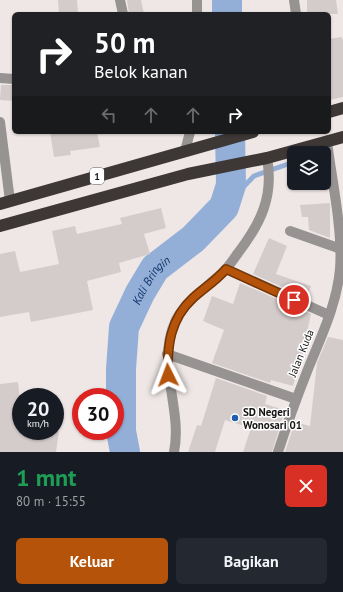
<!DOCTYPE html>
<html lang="id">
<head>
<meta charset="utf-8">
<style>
	:root { --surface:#171b24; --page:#242831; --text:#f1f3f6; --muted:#9ea1a6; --accent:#b45309 }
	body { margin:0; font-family:"PT Sans",sans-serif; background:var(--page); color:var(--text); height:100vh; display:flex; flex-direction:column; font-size:15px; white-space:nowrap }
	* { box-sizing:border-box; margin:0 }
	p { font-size:13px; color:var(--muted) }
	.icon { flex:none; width:22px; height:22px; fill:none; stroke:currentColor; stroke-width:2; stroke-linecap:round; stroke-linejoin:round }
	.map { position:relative; height:452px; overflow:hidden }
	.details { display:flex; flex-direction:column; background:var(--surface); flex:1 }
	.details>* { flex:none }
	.top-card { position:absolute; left:12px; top:12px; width:319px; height:122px; border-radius:6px; box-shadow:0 1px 3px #0004; background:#202124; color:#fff; overflow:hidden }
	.controls { position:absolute; left:287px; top:146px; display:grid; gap:8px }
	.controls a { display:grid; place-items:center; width:44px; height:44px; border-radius:6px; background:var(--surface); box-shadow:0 1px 3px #0004; font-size:20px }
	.speed { position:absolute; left:12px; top:388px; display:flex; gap:8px; font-size:20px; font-weight:700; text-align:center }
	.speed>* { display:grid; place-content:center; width:52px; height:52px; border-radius:50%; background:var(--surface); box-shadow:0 1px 3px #0004; line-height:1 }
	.speed small { font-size:10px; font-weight:400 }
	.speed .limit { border:6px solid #d22; background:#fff; color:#111 }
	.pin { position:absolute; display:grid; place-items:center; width:34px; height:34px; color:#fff; margin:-17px; border:2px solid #fff; border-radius:50%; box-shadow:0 1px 4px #0007 }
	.me { position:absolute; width:44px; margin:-22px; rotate:357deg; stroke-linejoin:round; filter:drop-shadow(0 0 3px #0008) }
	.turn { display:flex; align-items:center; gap:14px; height:84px; padding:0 16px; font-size:18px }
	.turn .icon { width:52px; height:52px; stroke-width:2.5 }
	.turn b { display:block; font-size:28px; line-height:34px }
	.lanes { display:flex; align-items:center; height:38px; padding:0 16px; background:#0003; justify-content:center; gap:20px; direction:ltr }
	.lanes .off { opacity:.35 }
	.round { display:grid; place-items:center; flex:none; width:42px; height:42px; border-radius:6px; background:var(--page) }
	.summary { display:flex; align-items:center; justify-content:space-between; height:68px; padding:0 16px }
	h1 { font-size:24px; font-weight:600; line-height:30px; color:#1e9e55 }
	.action { display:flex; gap:8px; margin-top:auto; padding:8px 16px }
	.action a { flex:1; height:46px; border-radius:6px; background:var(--accent); color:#fff; font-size:16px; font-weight:600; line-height:46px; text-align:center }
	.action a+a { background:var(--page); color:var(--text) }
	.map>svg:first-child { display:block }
</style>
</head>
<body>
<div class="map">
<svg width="343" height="452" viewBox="0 0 343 452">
	<rect width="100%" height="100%" fill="#efe7e6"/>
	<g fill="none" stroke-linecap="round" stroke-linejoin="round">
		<polyline stroke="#93afd8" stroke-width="5" points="224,207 254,176 294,162"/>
		<g stroke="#93afd8" stroke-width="30">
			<polyline points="227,0 227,14"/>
			<path id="s1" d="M125,452l-4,-21v-62l3,-42 16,-34 15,-25 38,-29 31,-32 7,-22 -1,-53"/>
		</g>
	</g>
	<g fill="#d4cccb">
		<polygon points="58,0 77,0 78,14 59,14"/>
		<polygon points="127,0 141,0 144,14 129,14"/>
		<polygon points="307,0 336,0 338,14 307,14"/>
		<polygon points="341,37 343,40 343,97 329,100 329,39"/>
		<polygon points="1,85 14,85 14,101 0,100"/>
		<polygon points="50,132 97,132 100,147 70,151 71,155 54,157"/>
		<polygon points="330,203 330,238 309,230 308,217 302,217 300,205"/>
		<polygon points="161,208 166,228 144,234 150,254 119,263 121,272 87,281 93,310 31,322 29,312 0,317 0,254 15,251 20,272 59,264 52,231 75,226 77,234 122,224 120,218"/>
		<polygon points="269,238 287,246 276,274 311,286 307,298 253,274"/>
		<polygon points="240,283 311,314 307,332 309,333 293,386 271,380 270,383 212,363 224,330 203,321 212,296 233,304"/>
		<polygon points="328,337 343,340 343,452 285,452 295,422 310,426 317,363"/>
		<polygon points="216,378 267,396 265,404 285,410 272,452 243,452 251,428 225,420 215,452 188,452 197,425 201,426"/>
		<polygon points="18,382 21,409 21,431 59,431 56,452 0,452 0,384"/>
	</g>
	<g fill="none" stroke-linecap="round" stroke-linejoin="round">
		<g stroke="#979393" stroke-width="10">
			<polyline points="120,0 123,14"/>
			<polyline points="294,0 296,14"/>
			<polyline points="197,14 197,0"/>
			<polyline points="0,78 14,79"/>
			<polyline points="0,122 10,201"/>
			<polyline points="185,151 190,132"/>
			<polyline points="290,231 341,249"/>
			<polyline points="226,269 329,315"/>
			<polyline points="167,354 296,399"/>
			<path d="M174,452c9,-44 -19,-88 2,-132 10,-20 30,-32 45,-46 7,-6 12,-14 17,-21 23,-30 36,-57 29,-95"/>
			<path d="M278,452c9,-28 19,-55 30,-83 13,-32 29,-65 32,-100 3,-38 -8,-88 -13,-127"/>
		</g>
		<g stroke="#3d3736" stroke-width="12">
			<polyline points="329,112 343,108"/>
			<polyline points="0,204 253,132"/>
			<polyline points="0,226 188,174 267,158 343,137"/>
		</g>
	</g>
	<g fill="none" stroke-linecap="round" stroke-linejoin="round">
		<g stroke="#753606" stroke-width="10">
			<path id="route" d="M168,375c-1,-29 2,-56 25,-77 11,-10 24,-18 33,-29l68,31"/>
		</g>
		<use href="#route" stroke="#b45309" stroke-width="7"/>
	</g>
	<circle fill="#1f5dae" stroke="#fff" stroke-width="1.5" cx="235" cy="418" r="4"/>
	<g text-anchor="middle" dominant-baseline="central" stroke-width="3" stroke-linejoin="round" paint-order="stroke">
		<rect fill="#fff" stroke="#5b5959" stroke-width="1" x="90" y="168" width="14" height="16" rx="3"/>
		<g font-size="10" font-weight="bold" fill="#151212">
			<text x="97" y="176">1</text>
		</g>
		<g font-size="11" fill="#151212" stroke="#fff">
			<text transform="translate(301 353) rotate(-68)">Jalan Kuda</text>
		</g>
		<g font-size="11" font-weight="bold" fill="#151212" stroke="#fff" text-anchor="start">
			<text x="243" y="412">SD Negeri<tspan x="243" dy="13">Wonosari 01</tspan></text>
		</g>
		<g font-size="12" font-style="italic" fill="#123769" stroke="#fff">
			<text stroke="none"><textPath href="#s1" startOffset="180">Kali Bringin</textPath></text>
		</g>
	</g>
</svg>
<div class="controls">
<a><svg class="icon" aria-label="layers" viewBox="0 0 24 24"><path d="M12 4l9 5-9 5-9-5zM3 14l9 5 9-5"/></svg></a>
</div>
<div class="speed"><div>20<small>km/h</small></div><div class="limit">30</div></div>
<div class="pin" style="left:294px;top:300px;background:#d93025"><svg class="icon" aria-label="arrive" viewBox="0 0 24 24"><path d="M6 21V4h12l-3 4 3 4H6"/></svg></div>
<svg class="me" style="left:168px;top:375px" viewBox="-20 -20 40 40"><path d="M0-17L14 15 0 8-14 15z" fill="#b45309" stroke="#fff" stroke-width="4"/></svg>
<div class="top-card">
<div class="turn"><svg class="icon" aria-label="right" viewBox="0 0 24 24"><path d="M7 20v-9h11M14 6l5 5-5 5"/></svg><div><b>50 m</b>Belok kanan</div></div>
<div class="lanes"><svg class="icon off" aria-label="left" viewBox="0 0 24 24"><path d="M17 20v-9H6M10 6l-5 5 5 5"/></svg><svg class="icon off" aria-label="ahead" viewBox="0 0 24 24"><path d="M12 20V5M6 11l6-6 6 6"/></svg><svg class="icon off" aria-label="ahead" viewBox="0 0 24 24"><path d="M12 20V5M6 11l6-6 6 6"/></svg><svg class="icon" aria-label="right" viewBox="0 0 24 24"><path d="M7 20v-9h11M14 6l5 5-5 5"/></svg></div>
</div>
</div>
<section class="details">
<div class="summary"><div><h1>1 mnt</h1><p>80 m · 15:55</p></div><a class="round" style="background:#d93025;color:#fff"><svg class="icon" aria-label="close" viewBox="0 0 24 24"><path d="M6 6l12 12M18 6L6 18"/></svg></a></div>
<div class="action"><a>Keluar</a><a>Bagikan</a></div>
</section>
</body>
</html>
